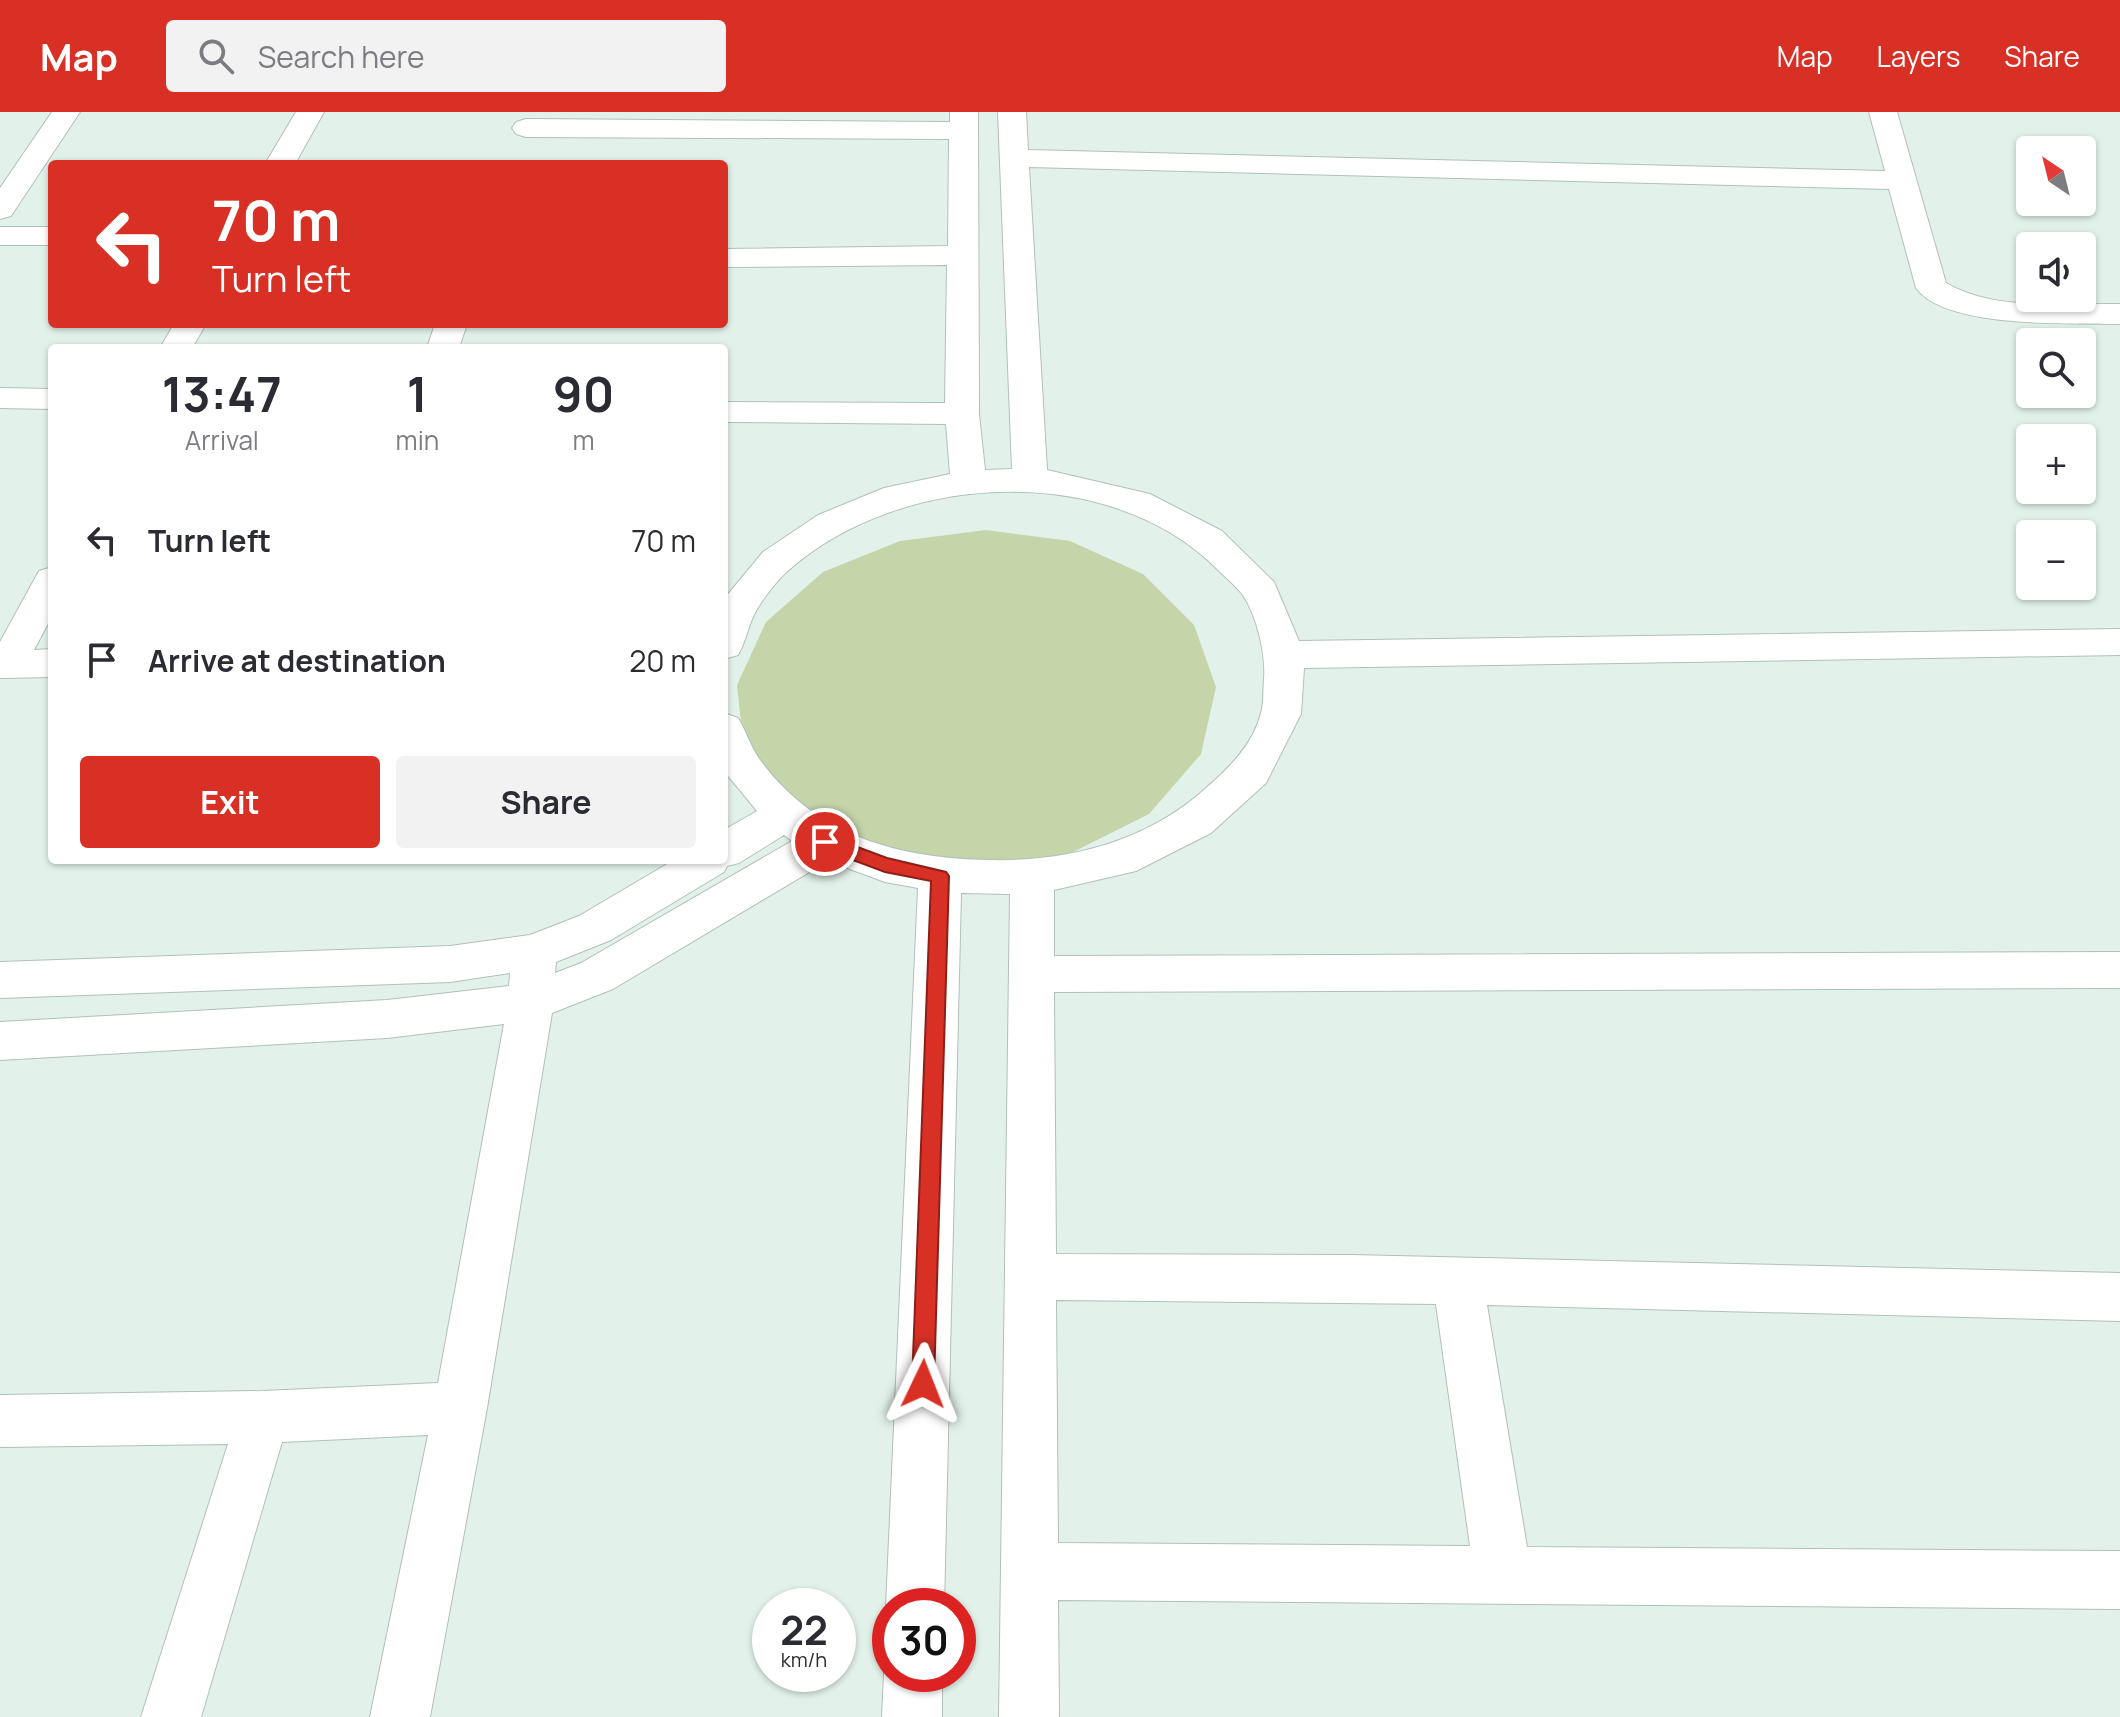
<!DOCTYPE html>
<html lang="en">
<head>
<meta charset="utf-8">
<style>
	:root { --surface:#fff; --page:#f2f2f3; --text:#2b2b33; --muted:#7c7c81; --accent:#d93025 }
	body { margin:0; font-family:Manrope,sans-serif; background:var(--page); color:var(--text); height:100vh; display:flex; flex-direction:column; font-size:30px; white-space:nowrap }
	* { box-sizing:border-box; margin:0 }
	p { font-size:26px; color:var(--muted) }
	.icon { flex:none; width:44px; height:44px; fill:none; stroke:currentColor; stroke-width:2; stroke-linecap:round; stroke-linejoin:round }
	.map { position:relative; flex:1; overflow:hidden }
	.details { position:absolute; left:48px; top:232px; width:680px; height:520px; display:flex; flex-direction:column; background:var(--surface); border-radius:8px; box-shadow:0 2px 6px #0004 }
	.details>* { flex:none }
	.hud { position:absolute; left:48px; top:48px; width:680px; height:168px; border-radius:8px; box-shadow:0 2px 6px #0004; background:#d93025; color:#fff; overflow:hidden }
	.needle { width:52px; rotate:325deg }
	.controls { position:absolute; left:2016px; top:24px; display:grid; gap:16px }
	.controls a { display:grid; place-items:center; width:80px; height:80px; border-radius:8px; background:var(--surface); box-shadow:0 2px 6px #0004; font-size:40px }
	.speed { position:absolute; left:752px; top:1476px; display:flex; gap:16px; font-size:40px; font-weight:700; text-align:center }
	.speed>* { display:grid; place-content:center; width:104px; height:104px; border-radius:50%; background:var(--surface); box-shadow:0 2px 6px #0004; line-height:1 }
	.speed small { font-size:20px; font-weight:400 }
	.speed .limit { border:12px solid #d22; background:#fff; color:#111 }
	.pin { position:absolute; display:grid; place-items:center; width:68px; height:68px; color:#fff; margin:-34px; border:4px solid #fff; border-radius:50%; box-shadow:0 2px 8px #0007 }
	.me { position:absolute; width:88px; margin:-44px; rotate:2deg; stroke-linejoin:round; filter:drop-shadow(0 0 6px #0008) }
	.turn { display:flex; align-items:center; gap:28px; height:168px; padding:0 32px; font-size:36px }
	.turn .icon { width:104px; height:104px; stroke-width:2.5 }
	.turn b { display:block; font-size:56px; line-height:68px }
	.eta { display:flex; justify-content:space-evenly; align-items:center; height:136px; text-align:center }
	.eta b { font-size:48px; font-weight:700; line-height:56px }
	.primary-button { display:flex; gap:16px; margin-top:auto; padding:16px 32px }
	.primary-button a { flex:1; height:92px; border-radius:8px; background:var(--accent); color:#fff; font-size:32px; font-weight:700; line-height:92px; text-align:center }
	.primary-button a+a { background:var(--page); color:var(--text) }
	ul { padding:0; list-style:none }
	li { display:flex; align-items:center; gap:24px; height:120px; padding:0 32px }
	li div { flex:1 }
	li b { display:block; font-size:30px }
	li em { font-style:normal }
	header { display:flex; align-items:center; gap:48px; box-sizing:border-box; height:112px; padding:0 40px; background:var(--accent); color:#fff }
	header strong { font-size:38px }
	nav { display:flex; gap:44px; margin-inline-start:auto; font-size:28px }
	.search { width:560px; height:72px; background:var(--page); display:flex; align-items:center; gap:20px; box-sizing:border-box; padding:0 28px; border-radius:8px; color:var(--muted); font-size:30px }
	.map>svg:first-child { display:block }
</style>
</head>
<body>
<header>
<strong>Map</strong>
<div class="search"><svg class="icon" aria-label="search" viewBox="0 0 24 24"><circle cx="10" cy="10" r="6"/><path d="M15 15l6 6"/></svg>Search here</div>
<nav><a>Map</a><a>Layers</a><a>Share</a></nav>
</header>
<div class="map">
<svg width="2120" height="1605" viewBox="0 0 2120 1605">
	<rect width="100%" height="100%" fill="#e2f2ea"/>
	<polygon fill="#c4d5aa" points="986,418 1070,429 1143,462 1194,513 1216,575 1201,642 1149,702 1065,744 964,759 866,743 788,700 744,639 737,573 766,510 823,460 900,429"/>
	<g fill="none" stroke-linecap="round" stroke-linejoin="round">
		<g stroke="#b1c0b9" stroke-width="2">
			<g id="minor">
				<polygon points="52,0 80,0 11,104 0,107 0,76"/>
				<polygon points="296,0 324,0 295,52 265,52"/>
				<path d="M950,0h28l1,302 6,56 27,-1 -14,-357h28l2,38 857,21 -16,-59h28l49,171c51,29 118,20 174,21v20c-47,-1 -175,5 -204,-36l-27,-99 -860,-22 18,303 103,24 72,37 52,51 25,59 821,-12v26l-816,13 -3,46 -35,69 -55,50 -75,38 -82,19v66l1066,-4v36l-1066,4 2,262 295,1 769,18v48l-633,-16 40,242 593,4v58l-1062,-9 1,117h-60l11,-823 -49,-1 -17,713h-54v9l-4,-9 32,-718 -33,-6 -57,-21 -215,128 -61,24 -65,395 -57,309h-60l58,-282 -146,7 -81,275h-60l87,-273 -228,3v-52l263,-4 175,-8 66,-359 -117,14 -387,22v-38l387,-22 122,-14 1,-13 -60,9 -450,16v-36l450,-16 80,-11 49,-19 95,-56h50v-30l33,-19 -33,-40v-58l14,5c8,13 13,30 22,42 57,77 139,98 229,100 78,2 157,-18 216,-71 23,-20 48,-44 56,-76 3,-10 2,-23 3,-34 2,-24 -7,-64 -22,-85 -6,-8 -16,-16 -24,-24 -107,-109 -316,-99 -428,-1 -12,10 -26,28 -34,42 -8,14 -10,31 -18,44l-14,4v-60l39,-47 55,-37 66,-27 66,-14 -4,-50 -222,-2v-20l221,1 2,-138 -223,2v-18l224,-3 1,-107 -423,-2 -10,-3 -4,-6 4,-6 10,-3 424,3zM784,723l8,6 -211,122 -26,10 1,-11 55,-22 113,-68 3,-6 12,-3zM1056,1188l380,4 34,242 -412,-3z"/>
				<rect x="0" y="115" width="52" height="18"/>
				<polygon points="174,212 206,212 192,236 160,236"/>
				<polygon points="435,212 467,212 459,236 427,236"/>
				<polygon points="0,276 52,277 52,297 0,296"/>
				<polygon points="52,455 52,504 34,538 52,537 52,565 0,566 0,530 39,459"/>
				<polygon points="890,1546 890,1562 942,1562 942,1605 882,1605 884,1562"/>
			</g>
		</g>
		<use href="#minor" fill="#fff" fill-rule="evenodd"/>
	</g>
	<polygon fill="#d93025" stroke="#8d1f18" stroke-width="2" points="825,723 887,746 946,760 949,764 934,1272 931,1279 923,1282 915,1279 912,1272 931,769 885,760 818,735 816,730"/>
</svg>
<div class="controls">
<a><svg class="needle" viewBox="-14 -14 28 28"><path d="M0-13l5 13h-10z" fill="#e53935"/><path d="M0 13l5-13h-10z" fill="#7c7c81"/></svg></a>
<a><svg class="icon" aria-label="sound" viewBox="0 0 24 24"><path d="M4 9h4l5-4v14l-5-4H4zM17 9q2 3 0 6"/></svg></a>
<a><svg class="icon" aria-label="search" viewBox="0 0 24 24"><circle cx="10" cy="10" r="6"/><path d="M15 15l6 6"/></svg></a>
<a>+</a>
<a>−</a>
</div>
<div class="speed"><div>22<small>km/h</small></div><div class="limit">30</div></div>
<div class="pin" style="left:825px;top:730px;background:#d93025"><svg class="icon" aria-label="arrive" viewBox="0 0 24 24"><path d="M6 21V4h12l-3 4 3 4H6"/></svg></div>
<svg class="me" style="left:923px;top:1272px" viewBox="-20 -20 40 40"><path d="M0-17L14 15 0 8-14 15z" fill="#d93025" stroke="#fff" stroke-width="4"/></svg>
<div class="hud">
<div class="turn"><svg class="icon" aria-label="left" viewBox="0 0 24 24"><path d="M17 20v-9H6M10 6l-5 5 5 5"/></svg><div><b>70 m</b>Turn left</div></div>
</div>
<section class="details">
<div class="eta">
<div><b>13:47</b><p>Arrival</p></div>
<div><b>1</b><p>min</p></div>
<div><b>90</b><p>m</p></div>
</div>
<ul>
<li><svg class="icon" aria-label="left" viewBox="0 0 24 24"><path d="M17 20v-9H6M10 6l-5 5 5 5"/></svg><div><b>Turn left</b></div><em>70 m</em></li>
<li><svg class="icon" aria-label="arrive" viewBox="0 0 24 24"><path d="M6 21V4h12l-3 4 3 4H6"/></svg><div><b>Arrive at destination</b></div><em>20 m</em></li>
</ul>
<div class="primary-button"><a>Exit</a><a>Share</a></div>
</section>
</div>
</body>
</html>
